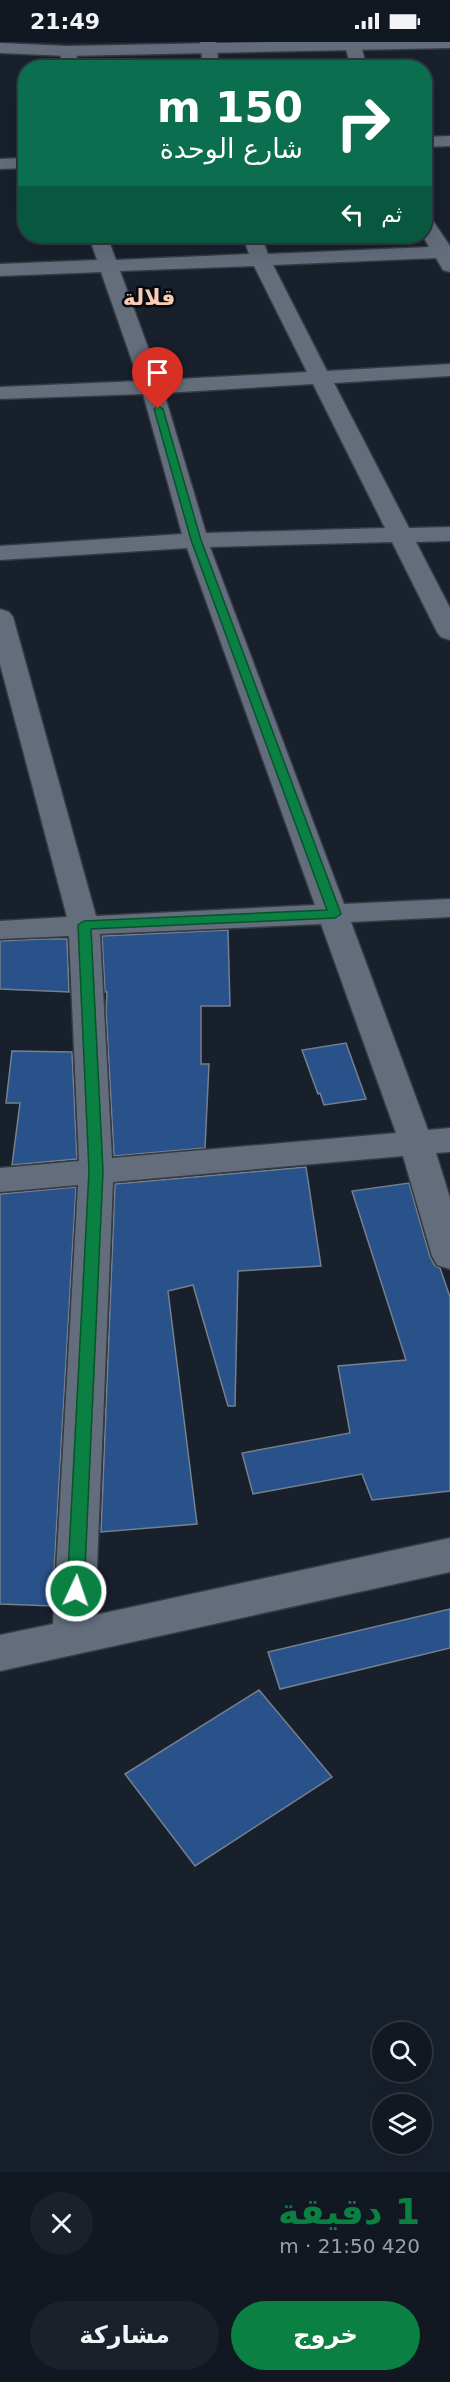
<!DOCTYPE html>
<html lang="ar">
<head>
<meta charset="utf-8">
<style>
	:root { --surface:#121821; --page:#1b212a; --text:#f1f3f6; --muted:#9ca0a5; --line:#31373f; --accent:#0b8043 }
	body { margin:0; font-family:"DejaVu Sans","Noto Sans Arabic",sans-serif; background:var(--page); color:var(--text); direction:rtl; height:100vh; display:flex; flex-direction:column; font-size:22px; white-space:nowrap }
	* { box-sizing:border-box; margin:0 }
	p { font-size:20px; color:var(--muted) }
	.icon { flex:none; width:33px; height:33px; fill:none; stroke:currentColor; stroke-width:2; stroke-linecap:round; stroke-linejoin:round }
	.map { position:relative; height:2130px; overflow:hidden; direction:ltr }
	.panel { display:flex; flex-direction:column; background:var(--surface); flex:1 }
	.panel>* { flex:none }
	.hud { position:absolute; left:18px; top:18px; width:414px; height:183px; border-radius:24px; box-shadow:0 6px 24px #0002,0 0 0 2px var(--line); direction:rtl; background:#0b6e4f; color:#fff; overflow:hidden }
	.buttons { position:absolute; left:372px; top:1980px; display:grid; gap:12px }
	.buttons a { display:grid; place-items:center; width:60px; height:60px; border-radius:50%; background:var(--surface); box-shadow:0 6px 24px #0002,0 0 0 2px var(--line); font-size:30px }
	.pin { position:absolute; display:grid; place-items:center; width:51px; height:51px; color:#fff; margin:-62px -26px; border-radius:50% 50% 50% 0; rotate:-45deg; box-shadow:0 0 6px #0007 }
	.pin .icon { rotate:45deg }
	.me { position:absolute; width:66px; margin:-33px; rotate:3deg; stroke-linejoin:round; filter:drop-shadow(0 0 4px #0008) }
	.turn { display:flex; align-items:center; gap:21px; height:126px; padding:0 30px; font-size:27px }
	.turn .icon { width:78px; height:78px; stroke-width:2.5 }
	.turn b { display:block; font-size:42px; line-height:51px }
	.then { display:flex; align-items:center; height:57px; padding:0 30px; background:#0003; gap:12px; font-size:22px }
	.round { display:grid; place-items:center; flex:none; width:63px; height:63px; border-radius:32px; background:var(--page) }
	.headline { display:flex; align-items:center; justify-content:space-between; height:102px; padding:0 30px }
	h1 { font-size:36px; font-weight:600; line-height:45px; color:var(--accent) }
	.primary-button { display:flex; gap:12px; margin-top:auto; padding:12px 30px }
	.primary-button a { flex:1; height:69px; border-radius:36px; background:var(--accent); color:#fff; font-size:24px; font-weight:600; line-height:69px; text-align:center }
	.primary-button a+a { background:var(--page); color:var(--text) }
	.status { display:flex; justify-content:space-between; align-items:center; height:42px; padding:0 30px; background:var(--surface); direction:ltr }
	.status svg { height:16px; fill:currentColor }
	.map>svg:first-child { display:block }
</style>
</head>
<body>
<div class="status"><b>21:49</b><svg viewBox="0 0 49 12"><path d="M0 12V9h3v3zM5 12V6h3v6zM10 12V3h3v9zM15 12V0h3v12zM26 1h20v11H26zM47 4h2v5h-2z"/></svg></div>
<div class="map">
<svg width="450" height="2130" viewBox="0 0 450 2130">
	<rect width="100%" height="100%" fill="#18202c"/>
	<g fill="#2a528a" stroke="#757f8e" stroke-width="1.5">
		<polygon points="228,888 230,964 201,964 201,1022 209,1022 205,1106 114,1114 106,968 107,950 105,950 102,894"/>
		<polygon points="42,897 67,897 69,950 0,947 0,899"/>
		<polygon points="346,1001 366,1057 324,1063 320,1051 318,1052 302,1008"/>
		<polygon points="12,1009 72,1010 77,1117 12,1123 20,1061 6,1061"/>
		<polygon points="306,1125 321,1224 238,1229 235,1364 228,1364 193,1243 168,1249 197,1482 101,1490 115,1142"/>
		<polygon points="409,1141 430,1215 435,1224 440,1226 450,1255 450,1449 372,1458 362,1432 253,1452 242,1411 350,1391 338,1324 406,1318 352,1149"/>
		<polygon points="76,1145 52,1564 0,1562 0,1152"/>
		<polygon points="450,1567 450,1606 280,1647 268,1610"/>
		<polygon points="259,1648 332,1735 195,1824 125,1732"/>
	</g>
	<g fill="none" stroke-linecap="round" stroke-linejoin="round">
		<g stroke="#353a44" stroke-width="3">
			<g id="minor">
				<polygon points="200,0 216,0 219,26 203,26"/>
				<polygon points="344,0 360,0 367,26 351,26"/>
				<polygon points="68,4 76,9 78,26 62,26 60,9"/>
				<polygon points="450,94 450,104 424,105 424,95"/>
				<polygon points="26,116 26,126 0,127 0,117"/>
				<path d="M424,175l7,1 19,28v26l-7,-2 -7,-12 -163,7 54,106 123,-7v12l-116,7 75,145 41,-1v14l-34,1 34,66v32l-9,-3 -4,-5 -45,-90 -182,5 134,357 106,-5v18l-99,5 77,208 22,-2v24l-14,1 14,45v71l-13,-4 -5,-9 -29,-100 -290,26 -18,433 355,-77v34l-450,99v-36l53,-11 25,-439 -78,7v-24l79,-7 -10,-225 -69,3v-18l67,-4 -67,-253v-55l9,3 4,5 83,299 219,-11 -128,-357 -187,12v-14l182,-12 -39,-140 -143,5v-12l139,-6 -38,-109 -101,4v-12l97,-4 -8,-24h18l9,24 133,-6 -6,-18h18l7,18 161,-7 -6,-11h1zM254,224l53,106 -147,8 -40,-109zM313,342l72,144 -179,5 -42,-140zM321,882l75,209 -284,25 -12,-224z"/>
			</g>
		</g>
		<g stroke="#353a44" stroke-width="3">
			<polygon id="tertiary" points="271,0 450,0 450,6 68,14 0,11 0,1 68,4"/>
		</g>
		<use href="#minor" fill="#636d7c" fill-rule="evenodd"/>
		<use href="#tertiary" fill="#636d7c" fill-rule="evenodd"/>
	</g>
	<polygon fill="#0b8043" stroke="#07532c" stroke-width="1.5" points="158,364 163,367 201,498 341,872 335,876 91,887 103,1129 84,1549 82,1554 76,1556 70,1554 67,1549 89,1129 78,883 84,879 327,868 191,498 154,367"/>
	<g text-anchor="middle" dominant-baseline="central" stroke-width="5" stroke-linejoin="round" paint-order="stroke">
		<g font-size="22" font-weight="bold" fill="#f8cbb5" stroke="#060a0f">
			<text x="149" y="255">قلالة</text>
		</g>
	</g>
</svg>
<div class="buttons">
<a><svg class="icon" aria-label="search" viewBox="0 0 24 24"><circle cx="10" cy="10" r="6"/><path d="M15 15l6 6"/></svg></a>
<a><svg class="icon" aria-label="layers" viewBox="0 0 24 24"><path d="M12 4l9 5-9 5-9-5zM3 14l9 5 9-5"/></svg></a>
</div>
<div class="pin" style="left:158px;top:367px;background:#d93025"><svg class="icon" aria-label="arrive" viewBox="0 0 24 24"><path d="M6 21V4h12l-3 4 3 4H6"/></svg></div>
<svg class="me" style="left:76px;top:1549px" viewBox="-20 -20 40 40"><circle r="17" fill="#0b8043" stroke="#fff" stroke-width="3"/><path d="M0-11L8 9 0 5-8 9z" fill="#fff"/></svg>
<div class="hud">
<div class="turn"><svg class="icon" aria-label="right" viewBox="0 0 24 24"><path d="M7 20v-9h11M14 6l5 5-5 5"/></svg><div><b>150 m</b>شارع الوحدة</div></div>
<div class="then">ثم<svg class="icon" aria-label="left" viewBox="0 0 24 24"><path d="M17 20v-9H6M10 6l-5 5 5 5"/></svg></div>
</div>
</div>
<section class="panel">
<div class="headline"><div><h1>1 دقيقة</h1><p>420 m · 21:50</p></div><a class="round"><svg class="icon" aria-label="close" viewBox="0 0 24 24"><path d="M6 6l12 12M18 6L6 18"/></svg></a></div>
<div class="primary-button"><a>خروج</a><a>مشاركة</a></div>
</section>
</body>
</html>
